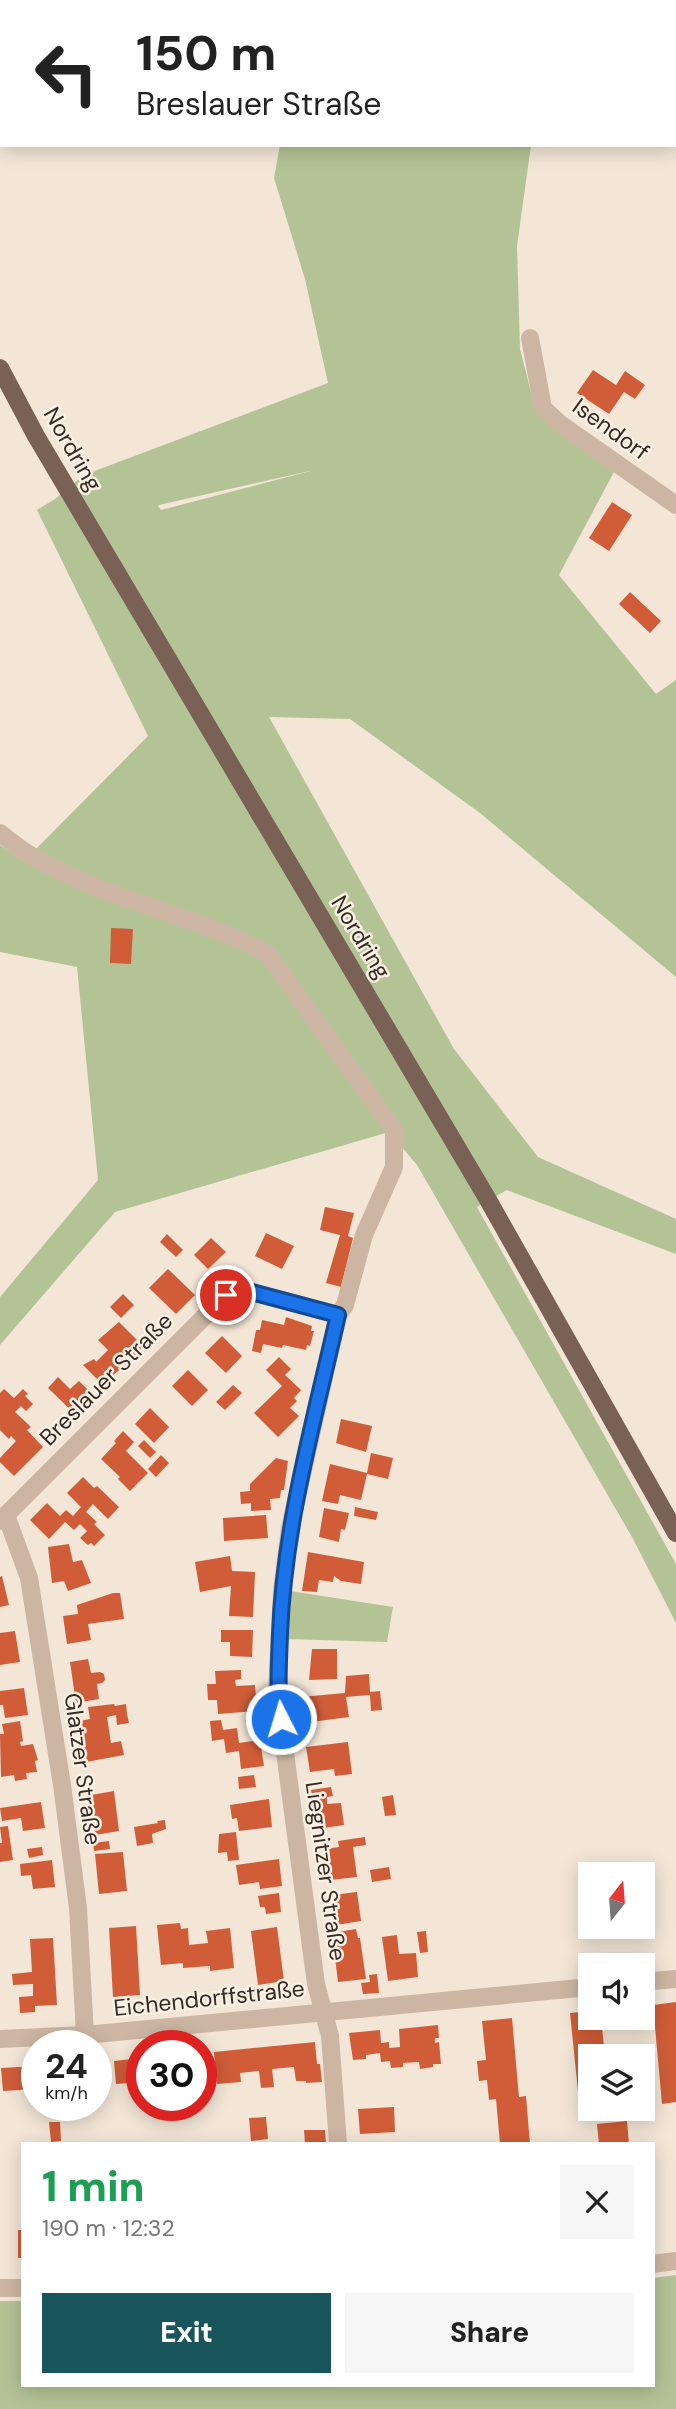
<!DOCTYPE html>
<html lang="en">
<head>
<meta charset="utf-8">
<style>
	:root { --surface:#fff; --page:#f6f6f6; --text:#222; --muted:#767676; --accent:#18565b }
	body { margin:0; font-family:"DM Sans",sans-serif; background:var(--page); color:var(--text); height:100vh; display:flex; flex-direction:column; font-size:26px; white-space:nowrap }
	* { box-sizing:border-box; margin:0 }
	p { font-size:23px; color:var(--muted) }
	.icon { flex:none; width:38px; height:38px; fill:none; stroke:currentColor; stroke-width:2; stroke-linecap:round; stroke-linejoin:round }
	.map { position:relative; flex:1; overflow:hidden }
	.details { position:absolute; left:21px; top:2142px; width:634px; height:245px; display:flex; flex-direction:column; background:var(--surface); border-radius:0px; box-shadow:0 4px 18px #0003 }
	.details>* { flex:none }
	.hud { position:absolute; left:0px; top:0px; width:677px; height:147px; box-shadow:0 4px 18px #0003; background:#fff; color:var(--text); overflow:hidden }
	.needle { width:46px; rotate:17deg }
	.controls { position:absolute; left:578px; top:1862px; display:grid; gap:14px }
	.controls a { display:grid; place-items:center; width:77px; height:77px; border-radius:0px; background:var(--surface); box-shadow:0 4px 18px #0003; font-size:35px }
	.speed { position:absolute; left:21px; top:2030px; display:flex; gap:14px; font-size:35px; font-weight:700; text-align:center }
	.speed>* { display:grid; place-content:center; width:91px; height:91px; border-radius:50%; background:var(--surface); box-shadow:0 4px 18px #0003; line-height:1 }
	.speed small { font-size:18px; font-weight:400 }
	.speed .limit { border:10px solid #d22; background:#fff; color:#111 }
	.pin { position:absolute; display:grid; place-items:center; width:60px; height:60px; color:#fff; margin:-30px; border:4px solid #fff; border-radius:50%; box-shadow:0 2px 7px #0007 }
	.me { position:absolute; width:77px; margin:-38px; rotate:355deg; stroke-linejoin:round; filter:drop-shadow(0 0 5px #0008) }
	.turn { display:flex; align-items:center; gap:24px; height:147px; padding:0 21px; font-size:32px }
	.turn .icon { width:91px; height:91px; stroke-width:2.5 }
	.turn b { display:block; font-size:49px; line-height:60px }
	.round { display:grid; place-items:center; flex:none; width:74px; height:74px; border-radius:0px; background:var(--page) }
	.head { display:flex; align-items:center; justify-content:space-between; height:119px; padding:0 21px }
	h1 { font-size:42px; font-weight:800; line-height:52px; color:#1e9e55 }
	.cta { display:flex; gap:14px; margin-top:auto; padding:14px 21px }
	.cta a { flex:1; height:80px; border-radius:0px; background:var(--accent); color:#fff; font-size:28px; font-weight:800; line-height:80px; text-align:center }
	.cta a+a { background:var(--page); color:var(--text) }
	.map>svg:first-child { display:block }
</style>
</head>
<body>
<div class="map">
<svg width="676" height="2409" viewBox="0 0 676 2409">
	<rect width="100%" height="100%" fill="#f3e6d7"/>
	<g fill="#b4c396" fill-rule="evenodd">
		<path d="M280,145h251l-14,101 3,103 16,63 78,60 -55,103 97,119 20,-14v297l-196,-164 -130,-94 -81,-2 185,332 84,108 138,62v35l-169,-64 -30,17 199,357v59l-44,-86 -215,-372 -28,-33 -274,80 -115,133v-48l98,-117 -21,-213 -77,-15v-107l28,19 7,-14 113,-114 -111,-226 18,-11 29,-24 244,-92 -23,-104 -31,-101zM314,470l-153,40 -3,-4 1,-1z"/>
		<polygon points="290,1591 393,1607 387,1642 286,1639"/>
		<polygon points="676,2275 676,2409 0,2409 0,2301 23,2301 23,2385 653,2385 653,2278"/>
	</g>
	<g fill="#d05d38">
		<polygon points="593,370 616,385 625,371 645,385 635,399 624,392 609,414 577,393"/>
		<polygon points="612,502 632,515 609,551 589,538"/>
		<polygon points="630,592 661,621 650,633 619,604"/>
		<polygon points="111,928 133,929 131,964 110,963"/>
		<polygon points="325,1207 354,1213 348,1236 353,1238 341,1287 326,1283 340,1235 320,1230"/>
		<polygon points="266,1233 294,1246 282,1269 255,1256"/>
		<polygon points="167,1234 183,1250 176,1257 160,1242"/>
		<polygon points="211,1238 226,1252 208,1269 194,1255"/>
		<polygon points="168,1269 195,1295 176,1314 149,1288"/>
		<polygon points="123,1294 134,1305 121,1318 110,1307"/>
		<polygon points="286,1317 312,1326 311,1331 314,1331 310,1346 307,1345 306,1350 283,1345 282,1348 263,1344 261,1353 252,1351 256,1330 260,1330 262,1320 284,1325"/>
		<polygon points="119,1322 140,1343 141,1351 110,1378 96,1362 108,1350 98,1340"/>
		<polygon points="222,1336 242,1356 226,1373 205,1353"/>
		<polygon points="279,1357 291,1369 285,1375 301,1390 294,1398 297,1401 290,1408 299,1416 278,1437 254,1413 282,1386 266,1370"/>
		<polygon points="94,1359 108,1376 101,1383 83,1365"/>
		<polygon points="188,1370 208,1390 192,1406 172,1386"/>
		<polygon points="58,1377 70,1389 79,1381 95,1397 76,1415 48,1388"/>
		<polygon points="233,1385 242,1393 225,1410 216,1402"/>
		<polygon points="4,1389 14,1398 23,1389 28,1394 25,1396 33,1404 26,1411 21,1406 15,1412 31,1427 27,1430 43,1447 14,1476 0,1462 0,1458 16,1441 11,1436 9,1439 0,1430 0,1393"/>
		<polygon points="150,1408 169,1427 154,1443 135,1424"/>
		<polygon points="341,1419 372,1426 366,1452 336,1443"/>
		<polygon points="123,1431 134,1442 126,1451 148,1473 130,1491 118,1479 120,1477 101,1459 116,1443 114,1441"/>
		<polygon points="144,1440 156,1452 150,1458 138,1446"/>
		<polygon points="371,1453 393,1458 388,1479 367,1474 361,1500 340,1495 338,1504 322,1501 330,1464 367,1473"/>
		<polygon points="161,1455 169,1463 156,1477 148,1469"/>
		<polygon points="276,1458 288,1461 284,1490 281,1490 280,1498 270,1499 271,1510 251,1511 251,1503 241,1504 240,1492 250,1491 250,1484"/>
		<polygon points="83,1477 94,1488 97,1486 119,1507 108,1519 93,1504 86,1512 97,1522 94,1524 105,1535 94,1546 91,1543 88,1545 80,1538 87,1531 80,1524 74,1530 65,1522 49,1539 30,1520 47,1503 60,1516 66,1510 73,1516 81,1507 67,1493"/>
		<polygon points="355,1507 378,1512 376,1520 354,1516"/>
		<polygon points="324,1508 349,1513 345,1530 341,1529 339,1542 319,1537"/>
		<polygon points="266,1515 268,1538 224,1541 223,1518"/>
		<polygon points="69,1544 73,1562 82,1560 91,1583 68,1591 64,1581 52,1583 48,1547"/>
		<polygon points="308,1552 364,1562 361,1584 341,1581 334,1576 333,1582 319,1580 317,1592 302,1591"/>
		<polygon points="230,1556 232,1571 255,1572 253,1617 229,1616 231,1586 200,1592 195,1562"/>
		<polygon points="2,1576 9,1605 0,1607 0,1577"/>
		<polygon points="113,1593 120,1593 124,1619 88,1624 91,1640 67,1644 63,1616 78,1614 77,1605"/>
		<polygon points="221,1630 253,1630 252,1657 230,1656 230,1642 221,1642"/>
		<polygon points="15,1631 20,1662 0,1665 0,1633"/>
		<polygon points="312,1649 337,1649 337,1679 309,1680"/>
		<polygon points="88,1659 91,1673 100,1672 104,1674 105,1680 102,1683 97,1684 99,1699 76,1703 70,1662"/>
		<polygon points="241,1670 241,1679 235,1680 236,1686 255,1685 257,1711 218,1714 217,1700 208,1700 207,1684 216,1684 215,1671"/>
		<polygon points="369,1674 370,1692 380,1691 382,1710 371,1711 370,1695 346,1697 349,1717 304,1723 301,1697 345,1693 346,1676"/>
		<polygon points="24,1688 28,1715 5,1718 3,1705 0,1705 0,1691"/>
		<polygon points="114,1704 115,1706 126,1704 127,1714 129,1723 117,1725 116,1715 107,1717 111,1743 121,1741 124,1755 86,1762 80,1721 90,1719 88,1707"/>
		<polygon points="221,1720 223,1730 237,1728 239,1743 260,1740 264,1766 241,1769 239,1751 226,1753 224,1739 212,1741 210,1721"/>
		<polygon points="20,1721 23,1741 20,1742 21,1746 33,1744 38,1760 35,1761 37,1772 26,1773 27,1779 15,1781 14,1775 1,1777 0,1734 4,1734 2,1724"/>
		<polygon points="348,1742 352,1774 335,1776 334,1769 310,1772 306,1747"/>
		<polygon points="254,1775 256,1787 239,1789 238,1777"/>
		<polygon points="331,1787 333,1796 327,1797 327,1804 341,1803 344,1825 317,1829 311,1790"/>
		<polygon points="114,1791 119,1831 95,1835 91,1795"/>
		<polygon points="393,1795 396,1815 385,1816 382,1797"/>
		<polygon points="269,1799 272,1827 239,1831 237,1818 232,1819 230,1805"/>
		<polygon points="41,1802 45,1828 23,1831 21,1818 2,1821 0,1808"/>
		<polygon points="165,1820 166,1829 152,1834 153,1843 137,1846 134,1827 158,1823 157,1821"/>
		<polygon points="8,1826 13,1860 0,1862 0,1843 2,1843 0,1827"/>
		<polygon points="236,1832 239,1860 228,1861 227,1852 218,1853 219,1834"/>
		<polygon points="365,1837 366,1845 353,1847 357,1877 330,1880 325,1849 339,1847 338,1841"/>
		<polygon points="109,1841 110,1849 94,1851 93,1843"/>
		<polygon points="42,1847 43,1855 29,1858 27,1849"/>
		<polygon points="123,1852 127,1891 99,1894 95,1854"/>
		<polygon points="279,1859 282,1886 260,1889 259,1882 239,1885 236,1865"/>
		<polygon points="52,1860 55,1887 33,1889 31,1875 21,1876 20,1864"/>
		<polygon points="389,1867 391,1879 372,1882 370,1870"/>
		<polygon points="357,1892 361,1921 336,1925 332,1895"/>
		<polygon points="279,1893 281,1912 266,1914 265,1907 260,1907 258,1896"/>
		<polygon points="180,1923 181,1929 188,1928 189,1945 208,1943 206,1931 230,1928 234,1968 210,1971 210,1966 183,1968 183,1963 161,1965 157,1925"/>
		<polygon points="136,1926 140,1995 113,1997 109,1928"/>
		<polygon points="277,1927 284,1981 258,1985 251,1931"/>
		<polygon points="356,1929 358,1938 360,1938 366,1979 338,1982 332,1933"/>
		<polygon points="426,1931 428,1952 420,1953 417,1932"/>
		<polygon points="397,1935 399,1954 416,1953 418,1977 388,1981 382,1937"/>
		<polygon points="53,1938 57,2005 35,2006 35,2012 20,2013 19,1997 33,1996 33,1984 13,1985 12,1974 32,1972 30,1939"/>
		<polygon points="377,1974 379,1993 363,1994 361,1983 370,1982 369,1975"/>
		<polygon points="676,2002 676,2102 662,2104 653,2005"/>
		<polygon points="590,2011 590,2018 601,2018 605,2056 590,2056 590,2110 580,2111 570,2013"/>
		<polygon points="512,2018 519,2097 526,2096 530,2144 500,2144 496,2099 489,2100 487,2080 479,2081 477,2061 486,2060 482,2021"/>
		<polygon points="438,2025 439,2038 435,2038 435,2043 439,2042 441,2064 433,2064 433,2067 420,2069 419,2062 403,2063 403,2067 391,2068 390,2061 381,2062 380,2053 366,2055 366,2059 353,2060 349,2033 380,2030 381,2043 389,2042 389,2048 400,2047 399,2029"/>
		<polygon points="315,2042 317,2064 320,2064 322,2082 306,2083 306,2081 296,2081 294,2067 272,2069 274,2087 261,2088 259,2071 240,2073 241,2082 217,2084 214,2052"/>
		<polygon points="142,2058 142,2082 116,2084 114,2061"/>
		<polygon points="37,2066 37,2089 3,2091 1,2068"/>
		<polygon points="394,2107 395,2132 360,2134 358,2109"/>
		<polygon points="266,2117 268,2139 251,2141 249,2118"/>
		<polygon points="627,2121 629,2144 599,2144 597,2124"/>
		<polygon points="49,2122 60,2122 61,2141 51,2142"/>
		<polygon points="304,2130 325,2130 326,2144 305,2144"/>
		<rect x="18" y="2230" width="5" height="28"/>
	</g>
	<g fill="none" stroke-linecap="round" stroke-linejoin="round">
		<g stroke="#ccb6a3" stroke-width="18">
			<polyline points="530,338 543,408 559,423 676,505"/>
			<path d="M0,833c11,9 23,18 35,25 73,43 159,56 233,96l126,176v37l-30,68 -19,70 -7,10 -48,213 -8,63 -5,102 39,291 14,52 8,108"/>
			<polyline points="6,1515 29,1578 62,1785 78,1908 85,2035"/>
			<polyline points="0,1521 226,1295 248,1291 338,1315"/>
			<polyline points="642,1982 676,1979"/>
			<polyline points="0,2039 85,2035 590,1987"/>
			<polyline points="653,2264 676,2261"/>
			<polyline points="0,2288 23,2288"/>
		</g>
		<polyline stroke="#7a6155" stroke-width="18" points="0,368 36,436 487,1198 676,1533"/>
	</g>
	<g fill="none" stroke-linecap="round" stroke-linejoin="round">
		<g stroke="#114b97" stroke-width="18">
			<path id="route" d="M226,1295l22,-4 90,24c-24,106 -54,211 -58,319 -1,29 -3,56 1,85"/>
		</g>
		<use href="#route" stroke="#1a73e8" stroke-width="12"/>
	</g>
	<g text-anchor="middle" dominant-baseline="central" stroke-width="5" stroke-linejoin="round" paint-order="stroke">
		<g font-size="23" fill="#362b25" stroke="#fbf0e4">
			<text transform="translate(611 429) rotate(36)">Isendorf</text>
			<text transform="translate(73 449) rotate(60)">Nordring</text>
			<text transform="translate(361 937) rotate(59)">Nordring</text>
			<text transform="translate(106 1379) rotate(-45)">Breslauer Straße</text>
			<text transform="translate(83 1769) rotate(82)">Glatzer Straße</text>
			<text transform="translate(326 1871) rotate(82)">Liegnitzer Straße</text>
			<text transform="translate(209 1998) rotate(-6)">Eichendorffstraße</text>
		</g>
	</g>
</svg>
<div class="controls">
<a><svg class="needle" viewBox="-14 -14 28 28"><path d="M0-13l5 13h-10z" fill="#e53935"/><path d="M0 13l5-13h-10z" fill="#767676"/></svg></a>
<a><svg class="icon" aria-label="sound" viewBox="0 0 24 24"><path d="M4 9h4l5-4v14l-5-4H4zM17 9q2 3 0 6"/></svg></a>
<a><svg class="icon" aria-label="layers" viewBox="0 0 24 24"><path d="M12 4l9 5-9 5-9-5zM3 14l9 5 9-5"/></svg></a>
</div>
<div class="speed"><div>24<small>km/h</small></div><div class="limit">30</div></div>
<div class="pin" style="left:226px;top:1295px;background:#d93025"><svg class="icon" aria-label="arrive" viewBox="0 0 24 24"><path d="M6 21V4h12l-3 4 3 4H6"/></svg></div>
<svg class="me" style="left:281px;top:1719px" viewBox="-20 -20 40 40"><circle r="17" fill="#1a73e8" stroke="#fff" stroke-width="3"/><path d="M0-11L8 9 0 5-8 9z" fill="#fff"/></svg>
<div class="hud">
<div class="turn"><svg class="icon" aria-label="left" viewBox="0 0 24 24"><path d="M17 20v-9H6M10 6l-5 5 5 5"/></svg><div><b>150 m</b>Breslauer Straße</div></div>
</div>
<section class="details">
<div class="head"><div><h1>1 min</h1><p>190 m · 12:32</p></div><a class="round"><svg class="icon" aria-label="close" viewBox="0 0 24 24"><path d="M6 6l12 12M18 6L6 18"/></svg></a></div>
<div class="cta"><a>Exit</a><a>Share</a></div>
</section>
</div>
</body>
</html>
